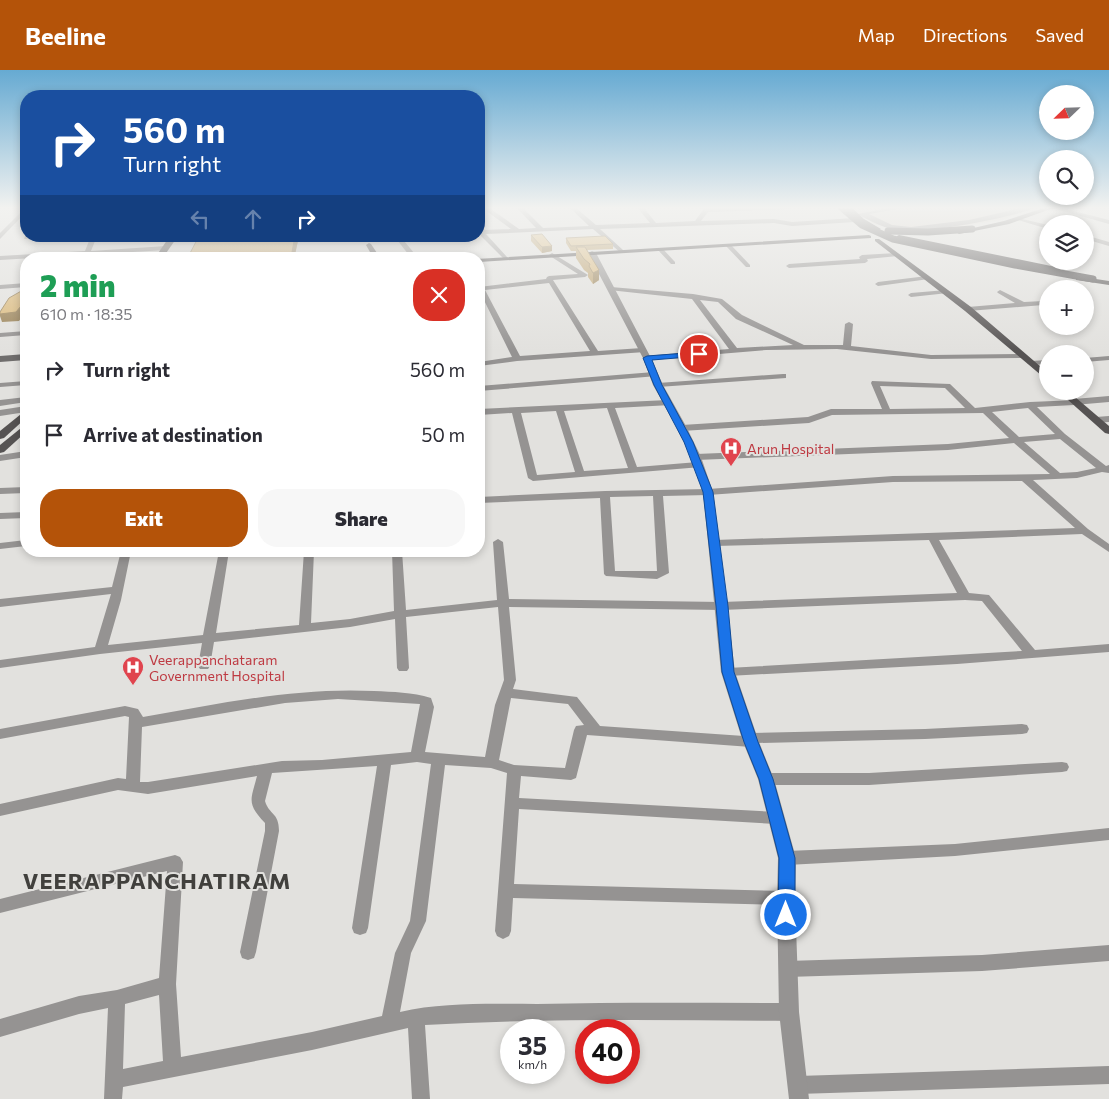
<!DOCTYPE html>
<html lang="en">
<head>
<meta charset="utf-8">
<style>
	:root { --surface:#fff; --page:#f7f7f7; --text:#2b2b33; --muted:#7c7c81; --accent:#b45309 }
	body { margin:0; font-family:Commissioner,sans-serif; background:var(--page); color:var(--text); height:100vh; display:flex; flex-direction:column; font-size:19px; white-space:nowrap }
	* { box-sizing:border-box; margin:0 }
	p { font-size:16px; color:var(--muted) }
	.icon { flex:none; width:28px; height:28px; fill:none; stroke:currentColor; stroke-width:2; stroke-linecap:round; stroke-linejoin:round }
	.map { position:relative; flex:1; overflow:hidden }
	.sheet { position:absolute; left:20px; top:182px; width:465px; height:305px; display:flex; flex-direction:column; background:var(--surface); border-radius:20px; box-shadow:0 2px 8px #0003 }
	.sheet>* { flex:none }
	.guide { position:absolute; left:20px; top:20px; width:465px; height:152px; border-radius:20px; box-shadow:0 2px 8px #0003; background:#1a4fa0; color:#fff; overflow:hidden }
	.needle { width:32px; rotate:247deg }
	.controls { position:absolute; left:1039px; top:15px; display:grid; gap:10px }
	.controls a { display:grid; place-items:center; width:55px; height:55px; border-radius:50%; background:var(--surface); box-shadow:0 2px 8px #0003; font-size:25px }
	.speed { position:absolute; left:500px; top:949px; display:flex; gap:10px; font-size:25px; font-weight:700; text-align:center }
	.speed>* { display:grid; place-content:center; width:65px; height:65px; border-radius:50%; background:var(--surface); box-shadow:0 2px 8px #0003; line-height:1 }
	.speed small { font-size:12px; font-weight:400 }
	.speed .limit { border:8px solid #d22; background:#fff; color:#111 }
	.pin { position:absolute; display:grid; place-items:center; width:42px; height:42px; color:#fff; margin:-21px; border:2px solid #fff; border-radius:50%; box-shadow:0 1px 5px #0007 }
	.me { position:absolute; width:55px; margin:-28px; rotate:0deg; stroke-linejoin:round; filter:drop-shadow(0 0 4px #0008) }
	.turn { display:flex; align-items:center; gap:18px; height:105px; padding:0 20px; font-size:22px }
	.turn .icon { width:65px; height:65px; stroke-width:2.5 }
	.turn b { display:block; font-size:35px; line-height:42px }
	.lanes { display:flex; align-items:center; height:48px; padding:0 20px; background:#0003; justify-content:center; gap:25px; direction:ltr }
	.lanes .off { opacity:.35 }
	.round { display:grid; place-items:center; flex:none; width:52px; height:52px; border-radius:20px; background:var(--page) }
	.summary { display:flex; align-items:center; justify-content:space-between; height:85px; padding:0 20px }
	h1 { font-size:30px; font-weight:800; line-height:38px; color:#1e9e55 }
	.button { display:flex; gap:10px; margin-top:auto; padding:10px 20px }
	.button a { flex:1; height:58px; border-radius:20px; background:var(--accent); color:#fff; font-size:20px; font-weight:800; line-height:58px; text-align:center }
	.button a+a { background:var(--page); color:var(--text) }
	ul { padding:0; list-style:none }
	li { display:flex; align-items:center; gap:15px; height:65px; padding:0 20px }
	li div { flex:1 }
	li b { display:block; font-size:19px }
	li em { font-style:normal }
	header { display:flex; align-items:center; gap:30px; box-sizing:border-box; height:70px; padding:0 25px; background:var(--accent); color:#fff }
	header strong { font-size:24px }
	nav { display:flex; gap:28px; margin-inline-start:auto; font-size:18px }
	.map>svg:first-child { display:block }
</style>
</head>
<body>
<header>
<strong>Beeline</strong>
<nav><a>Map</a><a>Directions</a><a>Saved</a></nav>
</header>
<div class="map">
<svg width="1109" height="1029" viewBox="0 0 1109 1029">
	<rect width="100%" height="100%" fill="#e2e1de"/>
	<polygon fill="#dad4cb" points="852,137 1037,137 1001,150 956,157 907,161 874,154"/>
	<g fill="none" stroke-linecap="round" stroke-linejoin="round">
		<g fill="#959392" fill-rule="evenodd">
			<polygon points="26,137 26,142 0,169 0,163"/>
			<polygon points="481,137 488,137 519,159 536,158 516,137 522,137 543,158 589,156 569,137 575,137 596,155 650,153 637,137 643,137 656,153 695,151 703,140 702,137 791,137 788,139 708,142 701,151 774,149 792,152 854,148 857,150 854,152 792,156 774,153 600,159 623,180 623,182 621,183 593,159 486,164 507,187 508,188 505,190 479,164 479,158 482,160 511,159"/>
			<path d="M896,137h13l-40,7 23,11 19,2 58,-7 57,-13h9c-19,11 -113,27 -136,24 -14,-2 -30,-11 -42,-17z"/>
			<polygon points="1049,137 1058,137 1109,150 1109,154"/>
			<polygon points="1018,148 1048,155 1048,159 1018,150"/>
			<polygon points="26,164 26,166 66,166 24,169"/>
			<polygon points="1085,165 1109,172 1109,176 1085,169"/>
			<polygon points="91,166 97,166 91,181 166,176 169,178 166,180 0,190 0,186 85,181"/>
			<polygon points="394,166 400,166 419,189 412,189"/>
			<polygon points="726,174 730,174 750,195 750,197 746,197 726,176"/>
			<polygon points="658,178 662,178 675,192 675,194 671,194 658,180"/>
			<path d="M552,183l36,22 -3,2 -32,3 45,71 44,-3h3v4l-128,9 -38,5v-4l33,-5 -33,-67v-3l67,-8 1,-2 2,-1 29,-2 -28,-18 -1,-1zM549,213l41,68 -70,5 -35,-66z"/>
			<polygon points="896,183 898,184 898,186 867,189 868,191 865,193 789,198 786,196 789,194 860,189 859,187 862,185"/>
			<polygon points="927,206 930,208 929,209 878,216 875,214 878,212"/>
			<polygon points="26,213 26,217 0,219 0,215"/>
			<path d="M611,217l82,7 29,5 20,16 62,30h39l2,-21 4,-2 4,2 -2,22 80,9 92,-1 4,2 -4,2 -92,1 -94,-10 -71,1 -119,10h-3v-4l85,-7 -37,-50 -83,-9v-2zM700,230l18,2 18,17 57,26 -56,3z"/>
			<polygon points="946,220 949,222 948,223 911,227 908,225 911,223"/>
			<polygon points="1000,220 1024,232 1043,231 1047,233 1043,235 968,241 964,239 968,237 1015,233 998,223 997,222"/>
			<polygon points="26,261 26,265 0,267 0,263"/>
			<polygon points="1109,286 1109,290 1085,292 1085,288"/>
			<polygon points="1048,290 1048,294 1031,295 1027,293 1031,291"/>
			<polygon points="654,302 657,302 657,306 479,321 479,316"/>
			<polygon points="783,304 786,304 786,308 658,317 654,315 658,313"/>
			<polygon points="26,311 26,315 0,317 0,313"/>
			<path d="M872,311l78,3 25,24 55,-6 47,-2v4l-3,1 -37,2 28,27 41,32 3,-1v8l-7,-1 -25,6 -44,2 55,49 21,15v8l-27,-18 -143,6 30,53 20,2 46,55 74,-6v8l-152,12 -229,12 -4,-1 -2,-3 2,-3 4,-1 294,-17 -40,-50 -17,-1 -243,10 -213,-3 7,73 -3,9 64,8 23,29 144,10 6,-3 175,-4 97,-5 5,1 2,4 -2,4 -5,1 -97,5 -168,4 -1,3 -5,1 -164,-12 -11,43 -5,2 -50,-4 -2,22 257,14 5,2 2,4 -2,4 -5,2 -257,-15 -5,75 272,7 6,2 2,5 -2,5 -6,2 -273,-7 -2,33 -2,5 -6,3 -6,-3 -2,-5 12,-158 -16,-5 -46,-3 -19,156 -15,32 -11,59c44,-10 92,-8 137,-8 84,-2 168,-1 252,-1l6,3 3,6 -3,6 -6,3c-121,-1 -243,-3 -364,4l5,74h-18l-4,-71 -96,22 -189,37 -1,12h-18l4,-91 -29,6 -79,23v-18l79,-23 38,-6 42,-12 8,-107 -167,42v-14l175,-44 5,2 3,5 -7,122 5,73 131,-25 70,-16 13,-63 15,-32 21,-157 -14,-2 -26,3 -23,163 -2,5 -6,2 -6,-2 -2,-5 25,-162 -105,7 -7,28c4,14 14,11 14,30l-23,121 -2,6 -6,2 -6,-2 -2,-6 25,-121v-8c-19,-20 -14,-23 -8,-47l-109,18 -30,-4 -118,26v-12l118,-26 8,1 3,-62 -4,-1 -125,23v-10l125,-23 13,3 5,8c76,-13 153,-30 231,-26 19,1 38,1 57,7l3,9 -9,45 60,5 10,-52 9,-25 -6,-73 -92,10 3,51 -2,3h-8l-2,-3 -2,-49 -45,8 -136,15 -4,24 -2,3h-8l-2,-3 4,-23 -102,11 -100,14v-8l95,-13 16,-53 -111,13v-8l112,-12 9,-36h10l-10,49 -13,45 95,-10 16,-84h10l-13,82 83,-8 5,-74h10l-3,72 39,-4 44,-8 -2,-60h10l4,59 91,-10 -4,-58 5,-3 5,3 6,57 213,3 235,-9 -28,-53 -214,6 -5,-3 5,-3 360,-12 -53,-47 -129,1 -185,13 -45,1 6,77 -12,6 -51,-3 -2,-2 -4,-76 -121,5v-6l126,-6 103,-2 185,-13 157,-2 -36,-31 -66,7 -252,10 -5,-3 5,-3 252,-10 61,-6 -26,-25 -151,2 -23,8 -127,8 -4,-3 4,-3 126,-8 23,-8h51l-11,-26zM880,316l65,2 20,20 -75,1zM1028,338l27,26 -36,3 -27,-25zM1060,369l36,29 -19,4 -17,1 -36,-31zM653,426l4,75h-42l-5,-74zM511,628l57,6 16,21 -8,1 -2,4 -9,38 -51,-3 -15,-5zM338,629l82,5 -9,48 -89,8 -40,1 -134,21h-8l2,-55 143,-24zM159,925l4,66 -40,8 2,-65z"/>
			<polygon points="26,327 26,332 0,336 0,330"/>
			<path d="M668,330l4,3 -1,2 -56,3 22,59 61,-5 3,1v4l-168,14 -5,-3 -16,-65 -33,2v-6zM607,338l21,60 -44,3 -20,-60zM556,341l19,61 -38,3 -16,-62z"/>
			<polygon points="26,336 26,342 0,346 0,340"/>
			<polygon points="1109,346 1109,352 1096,353 1092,350 1096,347"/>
			<polygon points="26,381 26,387 0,391 0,385"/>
			<polygon points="26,417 26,423 0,424 0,418"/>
			<polygon points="26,442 26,448 0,449 0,443"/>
			<polygon points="26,470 26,476 0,479 0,473"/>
			<polygon points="1062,692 1067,693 1069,697 1067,701 1062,702 869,715 766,715 761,713 759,709 761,705 766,703 869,703"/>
			<polygon points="1109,758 1109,770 955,786 787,795 782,793 779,788 782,783 787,781 955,774"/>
			<polygon points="1109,875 1109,891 982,901 787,907 781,905 779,899 781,893 787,891 982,885"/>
			<polygon points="1109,996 1109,1014 798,1024 791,1022 789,1015 791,1008 798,1006"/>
		</g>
		<g fill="#959392" fill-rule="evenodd">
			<polygon points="592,181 596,183 651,288 663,315 687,358 701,387 713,422 735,602 759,672 774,709 796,788 795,828 799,942 809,1029 789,1029 779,942 777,828 778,788 758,709 743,672 721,602 703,422 691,387 677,358 653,315 643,288 588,183"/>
			<polygon points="1109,326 1109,332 1074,335 1069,332 1074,329"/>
		</g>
		<polygon fill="#706e6d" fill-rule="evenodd" points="26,284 26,290 0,292 0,286"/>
		<g fill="#565353" fill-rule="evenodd">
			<polygon points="844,137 851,137 864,149 881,159 876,160 860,151"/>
			<polygon points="1047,137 1056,137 1009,154 959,164 956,162 1004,151"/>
			<polygon points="869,165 871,166 871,168 479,192 479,189 476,189"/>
			<polygon points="899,165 1061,198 1065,200 1061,202 897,168 897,166"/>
			<polygon points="875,169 879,169 971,237 1048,303 1048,311 965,241 875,171"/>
			<polygon points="369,173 371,174 381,189 374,189 366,175"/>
			<polygon points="1076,206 1109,211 1109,215 1076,210"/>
			<polygon points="1058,321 1068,321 1109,356 1109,364 1105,363"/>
			<polygon points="26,340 26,348 4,368 0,369 0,361"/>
			<polygon points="26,354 26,362 4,382 0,383 0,375"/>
		</g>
		<polygon fill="#4b4848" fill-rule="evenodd" points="170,166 178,166 162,189 154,189"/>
		<g stroke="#565353" stroke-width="7">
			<polyline points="841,137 862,155 893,169 1015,195 1093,209"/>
			<polyline points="888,161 928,162 972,159"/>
		</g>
	</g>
	<g fill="#bb9e68">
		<polygon points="531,165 552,176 552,181 542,183 531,171"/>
		<polygon points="199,166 299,166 294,189 187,189"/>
		<polygon points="566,168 613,174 613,179 587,180 599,210 593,214 588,207 588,203 584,200 576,188 576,181 571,181 566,173"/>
	</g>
	<g fill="#998155">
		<polygon points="295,166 299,166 294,189 290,189 289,186"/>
		<polygon points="552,176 552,181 542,183 542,177"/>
		<polygon points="599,200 599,210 593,214 593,203"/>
		<polygon points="26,230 26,242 19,251 2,252 0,246 0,244"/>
	</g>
	<g fill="#dab879" stroke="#998155">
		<polygon points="542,164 552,176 542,177 531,165"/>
		<polygon points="199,166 295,166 292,182 289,186 248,188 247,189 187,189"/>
		<polygon points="605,166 613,174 571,176 566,168"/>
		<polygon points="576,177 585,177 599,200 593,203 589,196 590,194 584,189"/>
		<polygon points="26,215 26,230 16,242 0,244 0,242 9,228 23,220"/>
	</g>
	<linearGradient id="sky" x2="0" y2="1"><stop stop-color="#66aad2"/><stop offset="0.49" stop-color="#f2f2f0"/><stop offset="1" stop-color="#f2f2f0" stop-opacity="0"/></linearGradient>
	<rect width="1109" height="281" fill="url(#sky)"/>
	<polygon fill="#1a73e8" stroke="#114b97" points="699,282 703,284 701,286 652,290 662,315 693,372 713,422 728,536 734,602 758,672 773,709 795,788 795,845 792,851 786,853 781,851 778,845 779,788 759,709 744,672 722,602 716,536 703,422 684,372 654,315 643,288 647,286"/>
	<defs>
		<g id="hospital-pin" transform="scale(1.125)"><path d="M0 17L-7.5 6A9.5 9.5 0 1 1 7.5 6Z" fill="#e0444e" stroke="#e2e1de"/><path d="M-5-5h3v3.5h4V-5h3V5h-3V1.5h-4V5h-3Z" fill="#fff"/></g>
	</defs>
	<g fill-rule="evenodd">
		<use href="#hospital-pin" x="731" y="378"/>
		<use href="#hospital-pin" x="133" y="597"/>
	</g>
	<g text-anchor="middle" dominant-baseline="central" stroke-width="4" stroke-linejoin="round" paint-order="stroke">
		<g font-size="14" fill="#be3a42" stroke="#e2e1de" text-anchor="start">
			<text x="747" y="378">Arun Hospital</text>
			<text x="149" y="589">Veerappanchataram<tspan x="149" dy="16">Government Hospital</tspan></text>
		</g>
		<g font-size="22" font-weight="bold" letter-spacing="1" fill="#41403d" stroke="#e2e1de">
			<text x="157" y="810">VEERAPPANCHATIRAM</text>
		</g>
	</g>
</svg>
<div class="controls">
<a><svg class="needle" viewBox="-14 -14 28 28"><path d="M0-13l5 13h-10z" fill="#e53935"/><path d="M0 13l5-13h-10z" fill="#7c7c81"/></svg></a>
<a><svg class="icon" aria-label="search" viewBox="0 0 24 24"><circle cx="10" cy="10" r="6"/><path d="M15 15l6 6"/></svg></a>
<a><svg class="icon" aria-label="layers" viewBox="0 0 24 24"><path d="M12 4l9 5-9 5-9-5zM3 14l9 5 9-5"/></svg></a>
<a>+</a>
<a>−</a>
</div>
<div class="speed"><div>35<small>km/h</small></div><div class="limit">40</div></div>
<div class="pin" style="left:699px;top:284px;background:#d93025"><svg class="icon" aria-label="arrive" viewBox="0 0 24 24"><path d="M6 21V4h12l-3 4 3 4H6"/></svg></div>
<svg class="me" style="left:786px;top:845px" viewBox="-20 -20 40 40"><circle r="17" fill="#1a73e8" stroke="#fff" stroke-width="3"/><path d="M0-11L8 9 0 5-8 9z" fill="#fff"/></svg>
<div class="guide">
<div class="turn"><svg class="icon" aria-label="right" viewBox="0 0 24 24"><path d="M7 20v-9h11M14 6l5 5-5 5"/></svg><div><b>560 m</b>Turn right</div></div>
<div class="lanes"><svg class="icon off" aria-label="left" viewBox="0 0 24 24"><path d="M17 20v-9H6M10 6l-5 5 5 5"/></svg><svg class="icon off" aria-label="ahead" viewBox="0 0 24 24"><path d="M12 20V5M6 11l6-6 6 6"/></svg><svg class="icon" aria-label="right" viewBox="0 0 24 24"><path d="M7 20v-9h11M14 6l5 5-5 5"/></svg></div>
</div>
<section class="sheet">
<div class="summary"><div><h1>2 min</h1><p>610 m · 18:35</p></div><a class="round" style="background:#d93025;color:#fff"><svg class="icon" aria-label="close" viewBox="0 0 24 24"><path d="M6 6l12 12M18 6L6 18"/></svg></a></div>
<ul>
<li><svg class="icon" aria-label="right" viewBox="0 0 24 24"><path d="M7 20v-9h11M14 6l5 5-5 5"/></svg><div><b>Turn right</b></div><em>560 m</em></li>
<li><svg class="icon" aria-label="arrive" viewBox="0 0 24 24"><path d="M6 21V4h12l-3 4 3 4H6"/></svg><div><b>Arrive at destination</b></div><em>50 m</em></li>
</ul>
<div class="button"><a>Exit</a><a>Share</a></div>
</section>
</div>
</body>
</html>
